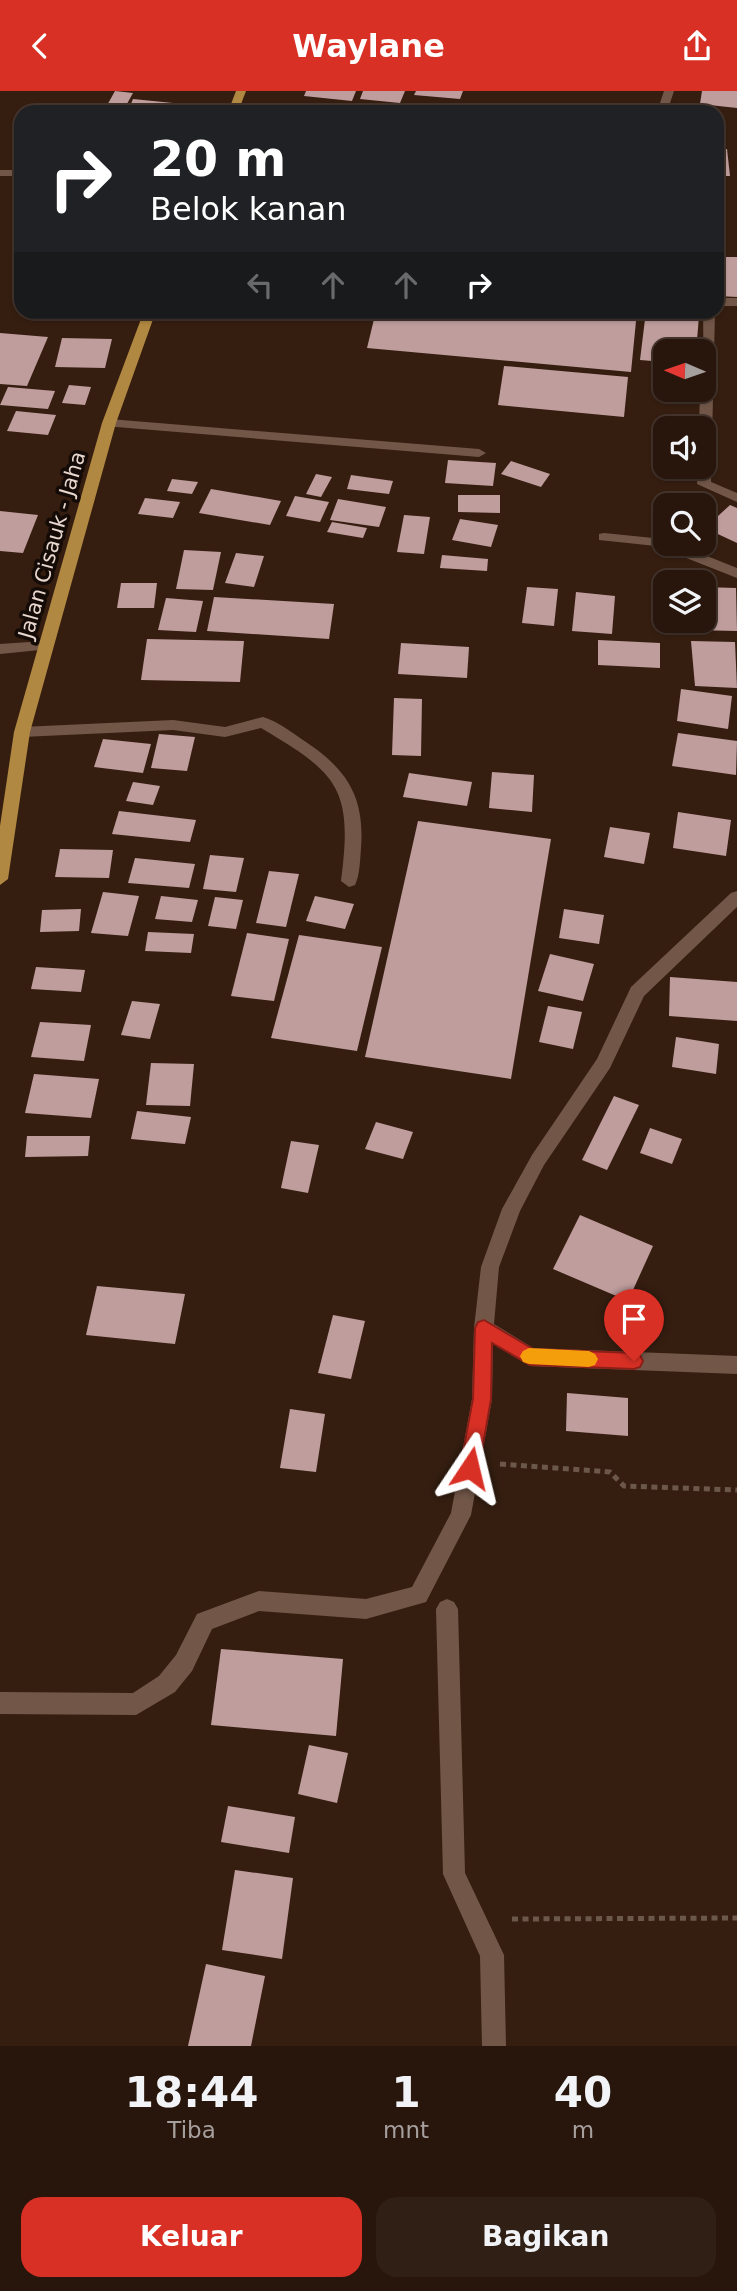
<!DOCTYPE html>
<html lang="id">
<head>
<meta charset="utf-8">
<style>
	:root { --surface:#28160c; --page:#301f15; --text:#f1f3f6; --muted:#a59f9d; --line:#44352d; --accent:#d93025 }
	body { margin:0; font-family:"DejaVu Sans",sans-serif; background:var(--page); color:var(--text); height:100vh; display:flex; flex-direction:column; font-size:26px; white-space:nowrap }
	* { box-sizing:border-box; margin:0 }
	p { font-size:23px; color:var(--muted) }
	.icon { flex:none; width:38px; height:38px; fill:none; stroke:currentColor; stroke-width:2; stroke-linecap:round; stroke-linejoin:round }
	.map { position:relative; height:1955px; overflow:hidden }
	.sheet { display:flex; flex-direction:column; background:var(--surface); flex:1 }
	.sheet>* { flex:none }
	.banner { position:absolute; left:14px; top:14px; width:710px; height:214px; border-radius:21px; box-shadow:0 2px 5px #0004,0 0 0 2px var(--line); background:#202124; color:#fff; overflow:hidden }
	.needle { width:46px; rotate:272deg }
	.controls { position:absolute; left:653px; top:248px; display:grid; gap:14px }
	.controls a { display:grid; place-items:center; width:63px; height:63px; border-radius:14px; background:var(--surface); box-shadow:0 2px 5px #0004,0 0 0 2px var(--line); font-size:35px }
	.pin { position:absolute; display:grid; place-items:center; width:60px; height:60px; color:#fff; margin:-72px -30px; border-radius:50% 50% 50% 0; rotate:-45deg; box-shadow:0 0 7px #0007 }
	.pin .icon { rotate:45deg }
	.me { position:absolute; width:77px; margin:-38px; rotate:10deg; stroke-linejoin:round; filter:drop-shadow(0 0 5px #0008) }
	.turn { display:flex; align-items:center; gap:24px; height:147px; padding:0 21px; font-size:32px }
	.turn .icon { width:91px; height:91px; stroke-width:2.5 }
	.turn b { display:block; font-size:49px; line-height:60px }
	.lanes { display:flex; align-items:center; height:66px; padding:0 21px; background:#0003; justify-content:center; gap:35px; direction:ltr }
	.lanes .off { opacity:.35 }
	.eta { display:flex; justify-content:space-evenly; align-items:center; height:119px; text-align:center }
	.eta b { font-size:42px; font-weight:600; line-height:49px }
	.cta { display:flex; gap:14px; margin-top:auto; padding:14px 21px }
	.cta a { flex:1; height:80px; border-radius:21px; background:var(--accent); color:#fff; font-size:28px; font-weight:600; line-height:80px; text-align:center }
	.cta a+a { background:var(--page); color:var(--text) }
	header { display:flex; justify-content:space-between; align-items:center; height:91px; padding:0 21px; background:var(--accent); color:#fff; font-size:32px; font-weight:600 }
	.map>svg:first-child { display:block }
</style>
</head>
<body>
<header><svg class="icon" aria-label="back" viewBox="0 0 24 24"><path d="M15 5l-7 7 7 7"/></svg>Waylane<svg class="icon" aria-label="share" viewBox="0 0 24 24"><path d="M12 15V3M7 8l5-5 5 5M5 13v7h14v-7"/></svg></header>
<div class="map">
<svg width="737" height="1955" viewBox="0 0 737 1955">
	<rect width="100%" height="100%" fill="#351e10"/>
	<g fill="#bf9d9d">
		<polygon points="115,0 133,2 123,20 105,18"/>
		<polygon points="306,0 356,0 352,10 304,5"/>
		<polygon points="363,0 405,0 400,12 360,8"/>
		<polygon points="416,0 463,0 460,8 414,4"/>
		<polygon points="702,0 737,0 737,17 700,13"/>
		<polygon points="133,8 173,12 168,21 128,20"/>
		<polygon points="718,58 727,58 730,85 718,85"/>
		<polygon points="718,166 737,166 737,206 718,205"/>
		<polygon points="376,220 472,227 473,220 637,220 631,281 367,257"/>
		<polygon points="646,220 699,225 696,261 665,261 665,271 640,269"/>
		<polygon points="0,242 48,246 27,295 0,293"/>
		<polygon points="62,247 112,248 105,277 55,276"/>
		<polygon points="504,275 628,286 624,326 498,314"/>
		<polygon points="69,294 91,296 85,314 62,312"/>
		<polygon points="8,296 55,300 48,318 0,314"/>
		<polygon points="16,320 56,324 48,344 7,340"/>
		<polygon points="448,369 496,372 493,395 445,392"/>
		<polygon points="511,370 550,383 541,396 501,383"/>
		<polygon points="316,383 332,386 321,406 306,403"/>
		<polygon points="351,384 393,390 389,403 347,398"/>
		<polygon points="172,388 198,391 192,403 167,400"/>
		<polygon points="211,398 281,410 270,434 199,422"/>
		<polygon points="458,404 500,404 500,422 458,421"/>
		<polygon points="295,405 329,411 320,431 286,425"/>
		<polygon points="145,407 180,411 173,427 138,423"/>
		<polygon points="338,408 386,416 379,436 330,429"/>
		<polygon points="730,414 737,417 737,452 705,437"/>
		<polygon points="0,420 38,424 23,462 0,460"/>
		<polygon points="404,424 430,426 424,463 397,461"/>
		<polygon points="460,428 498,434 491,456 452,449"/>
		<polygon points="332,431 367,437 363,447 327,441"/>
		<polygon points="184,459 221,461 213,499 176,498"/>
		<polygon points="236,462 264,465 254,496 225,492"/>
		<polygon points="442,464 488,468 487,480 440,477"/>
		<polygon points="121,492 157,492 154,517 117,517"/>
		<polygon points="527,496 558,498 554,535 522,532"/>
		<polygon points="704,496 736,497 737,540 692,539 692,530 704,530"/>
		<polygon points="576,501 615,505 612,543 572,540"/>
		<polygon points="214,506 334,513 329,548 207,540"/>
		<polygon points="166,507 203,510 196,541 158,539"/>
		<polygon points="147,548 244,550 240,591 141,589"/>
		<polygon points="598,549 660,552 660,577 598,574"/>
		<polygon points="691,550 735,551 737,597 695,595"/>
		<polygon points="401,552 469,556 467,587 398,583"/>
		<polygon points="681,598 732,605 728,638 677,630"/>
		<polygon points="394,607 422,608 421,665 392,664"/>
		<polygon points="678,642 737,650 736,684 672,675"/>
		<polygon points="159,643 195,646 187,680 151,677"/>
		<polygon points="103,648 151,653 143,682 94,676"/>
		<polygon points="492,681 534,684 532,721 489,717"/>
		<polygon points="409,682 472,691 467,715 403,706"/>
		<polygon points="133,691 160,695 153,714 126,710"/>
		<polygon points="119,720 196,729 190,751 112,743"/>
		<polygon points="678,721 731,729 726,765 673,757"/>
		<polygon points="418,730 551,748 511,988 365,966"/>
		<polygon points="610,736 650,742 644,773 604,766"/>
		<polygon points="60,758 113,759 109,787 55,786"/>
		<polygon points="210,764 244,767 236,801 203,798"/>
		<polygon points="135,767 195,773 189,797 128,792"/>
		<polygon points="269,780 299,783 286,836 256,832"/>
		<polygon points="103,801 139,805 128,845 91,842"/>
		<polygon points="161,805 198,809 192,831 155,828"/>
		<polygon points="315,805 354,813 345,838 306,830"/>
		<polygon points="215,806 243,809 236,838 208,835"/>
		<polygon points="81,818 79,840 40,841 42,819"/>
		<polygon points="564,818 604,824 599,853 559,847"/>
		<polygon points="148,841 194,843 191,862 145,860"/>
		<polygon points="247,842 289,848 274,910 231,905"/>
		<polygon points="299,844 382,856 357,960 271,947"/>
		<polygon points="550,863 594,873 583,910 538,900"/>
		<polygon points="36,876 85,879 81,901 31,898"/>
		<polygon points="670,886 737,891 737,930 669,925"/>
		<polygon points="132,910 160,913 150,948 121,944"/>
		<polygon points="548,915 582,921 573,958 539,951"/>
		<polygon points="40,931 91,934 84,970 31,966"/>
		<polygon points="676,946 719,953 716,983 672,976"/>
		<polygon points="151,972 194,973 190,1015 146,1014"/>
		<polygon points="34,983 99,988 91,1027 25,1022"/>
		<polygon points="614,1005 639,1014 607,1079 582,1069"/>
		<polygon points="137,1020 191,1026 185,1053 131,1048"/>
		<polygon points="376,1031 413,1041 403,1068 365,1058"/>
		<polygon points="650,1037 682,1048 672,1073 640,1062"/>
		<polygon points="27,1045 90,1045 88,1065 25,1066"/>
		<polygon points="291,1050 319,1054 308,1102 281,1097"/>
		<polygon points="580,1124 653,1155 628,1210 553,1178"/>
		<polygon points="97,1195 185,1203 175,1253 86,1244"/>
		<polygon points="333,1224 365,1230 351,1288 318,1282"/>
		<polygon points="567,1302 628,1307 628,1345 566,1340"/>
		<polygon points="290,1318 325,1323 316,1381 280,1377"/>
		<polygon points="221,1558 343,1568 336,1645 211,1634"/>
		<polygon points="309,1654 348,1662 337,1712 298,1703"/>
		<polygon points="228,1715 295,1726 289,1762 221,1751"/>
		<polygon points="235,1779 293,1787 282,1868 222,1859"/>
		<polygon points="206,1873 265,1885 251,1955 188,1955"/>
	</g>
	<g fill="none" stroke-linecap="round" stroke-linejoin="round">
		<g stroke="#6c574b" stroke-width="5" stroke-dasharray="6 4.5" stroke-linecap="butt">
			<polyline points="500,1373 610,1381 624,1395 737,1399"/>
			<polyline points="512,1828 737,1827"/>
		</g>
		<polygon fill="#725748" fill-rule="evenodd" points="109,328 479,358 486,362 479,366 104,335 102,332"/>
		<g fill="#725748" fill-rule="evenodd">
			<polygon points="664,0 674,0 667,21 657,21"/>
			<rect x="0" y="79" width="21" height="6"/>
			<rect x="718" y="207" width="19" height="8"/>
			<polygon points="703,220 715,220 711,391 737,402 737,411 697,393 698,376 704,376 704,338 699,338 700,299 704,299"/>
			<polygon points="604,442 663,448 665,453 677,453 737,477 737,487 656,455 599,449 599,443"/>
			<polygon points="45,550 50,552 52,555 50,558 0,563 0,553"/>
			<path d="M263,626c13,4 26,13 37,21 45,29 65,56 61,110 -1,12 -1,27 -6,37l-6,2 -8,-6c12,-92 -2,-107 -80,-153l-36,9 -52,-7 -151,7 -8,-5 8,-5 151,-7 52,7z"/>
			<polygon points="737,800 737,816 644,905 610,977 544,1074 520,1120 499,1176 494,1233 533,1257 737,1265 737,1283 530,1275 493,1253 492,1308 471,1424 426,1511 366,1528 259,1520 212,1538 192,1580 175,1601 136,1624 0,1623 0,1601 133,1602 159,1585 176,1564 197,1523 259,1500 366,1508 412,1496 451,1422 472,1308 474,1237 481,1176 502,1118 532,1064 597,968 631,896 731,802"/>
			<polygon points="447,1508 454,1511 458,1518 465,1782 504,1864 506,1955 482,1955 480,1865 443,1783 436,1518 440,1511"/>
		</g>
		<g fill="#b08841" fill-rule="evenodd">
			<polygon points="236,0 246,0 238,21 228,21"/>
			<polygon points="144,220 156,220 116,332 30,641 8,788 0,794 0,735 14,641 102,332"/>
		</g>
	</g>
	<polygon fill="#d93025" stroke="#8d1f18" stroke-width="2" points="484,1229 533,1258 634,1262 640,1264 643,1270 640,1276 634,1278 530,1274 492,1252 491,1308 479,1377 476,1384 470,1386 463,1384 460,1377 473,1308 475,1237 478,1231"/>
	<polygon fill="#f59e0b" points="529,1257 589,1260 595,1263 598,1268 595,1274 589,1276 529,1273 523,1271 520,1265 523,1260"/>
	<g text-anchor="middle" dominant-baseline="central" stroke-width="7" stroke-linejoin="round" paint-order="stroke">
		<g font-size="21" fill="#e7d7cf" stroke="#150b06">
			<text transform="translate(52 454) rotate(-74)">Jalan Cisauk - Jaha</text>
		</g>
	</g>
</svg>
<div class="controls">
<a><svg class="needle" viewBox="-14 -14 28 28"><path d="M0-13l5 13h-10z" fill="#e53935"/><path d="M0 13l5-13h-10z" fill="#a59f9d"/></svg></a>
<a><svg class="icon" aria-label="sound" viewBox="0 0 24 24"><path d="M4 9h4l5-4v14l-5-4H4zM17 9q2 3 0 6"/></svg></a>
<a><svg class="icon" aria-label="search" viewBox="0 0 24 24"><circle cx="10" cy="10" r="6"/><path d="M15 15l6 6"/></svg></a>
<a><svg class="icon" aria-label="layers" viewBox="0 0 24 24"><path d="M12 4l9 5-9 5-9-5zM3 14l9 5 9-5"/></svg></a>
</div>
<div class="pin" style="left:634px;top:1270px;background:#d93025"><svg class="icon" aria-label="arrive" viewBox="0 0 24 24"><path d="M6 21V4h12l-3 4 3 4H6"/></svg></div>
<svg class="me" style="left:470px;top:1377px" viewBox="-20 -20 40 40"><path d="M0-17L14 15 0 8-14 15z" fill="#d93025" stroke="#fff" stroke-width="4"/></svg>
<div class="banner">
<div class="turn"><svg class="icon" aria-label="right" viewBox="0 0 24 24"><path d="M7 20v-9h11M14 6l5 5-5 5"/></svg><div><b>20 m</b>Belok kanan</div></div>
<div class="lanes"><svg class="icon off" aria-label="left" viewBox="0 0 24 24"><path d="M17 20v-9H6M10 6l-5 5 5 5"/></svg><svg class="icon off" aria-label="ahead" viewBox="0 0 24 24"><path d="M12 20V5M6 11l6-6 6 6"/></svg><svg class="icon off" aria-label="ahead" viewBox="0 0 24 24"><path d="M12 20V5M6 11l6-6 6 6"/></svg><svg class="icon" aria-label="right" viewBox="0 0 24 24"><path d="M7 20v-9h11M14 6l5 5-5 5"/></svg></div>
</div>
</div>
<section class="sheet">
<div class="eta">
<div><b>18:44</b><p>Tiba</p></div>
<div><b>1</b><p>mnt</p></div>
<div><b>40</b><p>m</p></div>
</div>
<div class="cta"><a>Keluar</a><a>Bagikan</a></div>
</section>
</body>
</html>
